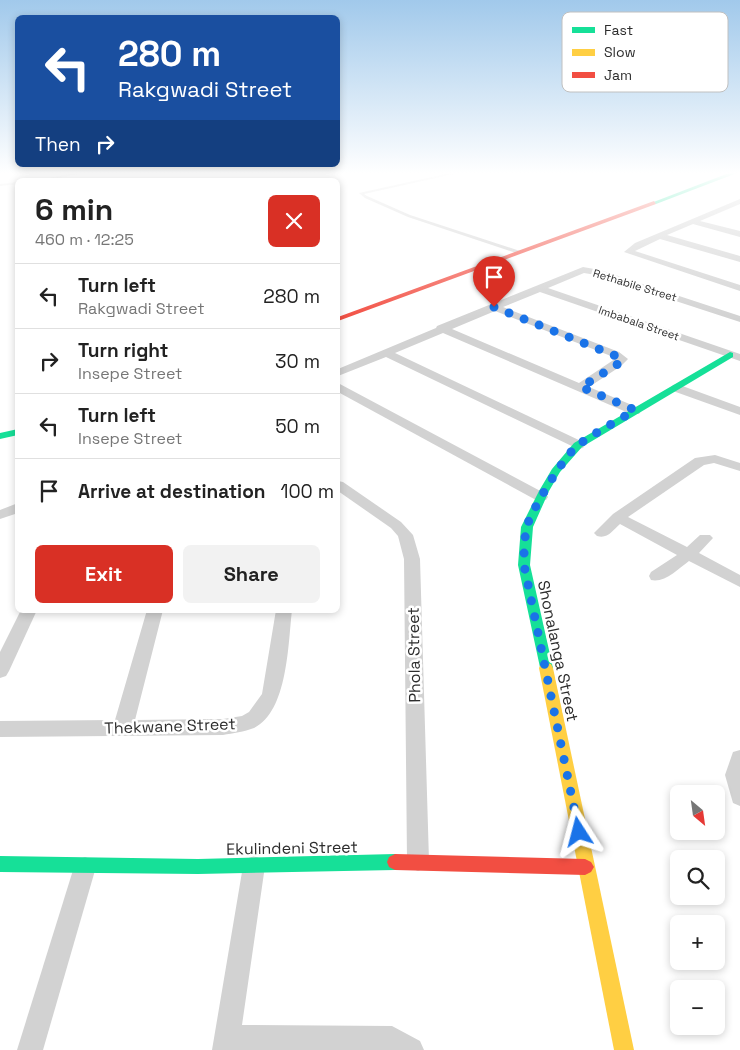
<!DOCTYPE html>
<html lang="en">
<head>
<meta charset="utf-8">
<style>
	:root { --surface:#fff; --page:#f2f2f2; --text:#222; --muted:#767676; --line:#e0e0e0; --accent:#d93025 }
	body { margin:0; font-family:"Space Grotesk",sans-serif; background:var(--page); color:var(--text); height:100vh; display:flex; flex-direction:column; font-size:19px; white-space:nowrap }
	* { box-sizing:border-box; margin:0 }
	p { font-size:16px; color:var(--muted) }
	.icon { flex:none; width:28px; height:28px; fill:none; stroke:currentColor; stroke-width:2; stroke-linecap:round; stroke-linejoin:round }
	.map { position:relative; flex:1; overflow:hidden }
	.details { position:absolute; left:15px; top:178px; width:325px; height:435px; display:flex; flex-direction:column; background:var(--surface); border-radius:8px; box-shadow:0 2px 8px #0003 }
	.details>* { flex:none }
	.top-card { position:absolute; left:15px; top:15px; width:325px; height:152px; border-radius:8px; box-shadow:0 2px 8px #0003; background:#1a4fa0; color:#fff; overflow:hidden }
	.needle { width:32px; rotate:151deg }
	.tools { position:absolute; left:670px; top:785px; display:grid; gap:10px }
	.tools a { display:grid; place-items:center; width:55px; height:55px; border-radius:8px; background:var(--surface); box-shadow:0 2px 8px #0003; font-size:25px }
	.pin { position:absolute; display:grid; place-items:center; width:42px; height:42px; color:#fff; margin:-51px -21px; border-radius:50% 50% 50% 0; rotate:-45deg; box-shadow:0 0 5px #0007 }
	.pin .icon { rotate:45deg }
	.me { position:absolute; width:55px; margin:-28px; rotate:351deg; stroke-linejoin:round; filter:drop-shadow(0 0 4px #0008) }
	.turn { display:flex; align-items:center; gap:18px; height:105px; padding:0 20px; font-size:22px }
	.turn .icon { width:65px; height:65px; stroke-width:2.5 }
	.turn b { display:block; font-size:35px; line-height:42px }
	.then { display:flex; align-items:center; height:48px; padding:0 20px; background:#0003; gap:10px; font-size:19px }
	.round { display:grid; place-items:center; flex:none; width:52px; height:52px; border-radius:8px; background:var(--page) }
	.head { display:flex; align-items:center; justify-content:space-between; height:85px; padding:0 20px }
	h1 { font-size:30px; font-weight:800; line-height:38px }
	.primary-button { display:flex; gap:10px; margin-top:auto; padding:10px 20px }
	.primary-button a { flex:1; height:58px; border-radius:8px; background:var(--accent); color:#fff; font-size:20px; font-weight:800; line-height:58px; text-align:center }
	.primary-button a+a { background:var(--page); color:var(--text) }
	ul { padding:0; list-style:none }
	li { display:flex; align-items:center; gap:15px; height:65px; padding:0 20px; border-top:1px solid var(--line) }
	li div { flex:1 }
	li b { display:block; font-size:19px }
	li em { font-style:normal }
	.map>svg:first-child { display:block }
</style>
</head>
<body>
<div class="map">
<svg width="740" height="1050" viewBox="0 0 740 1050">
	<rect width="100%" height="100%" fill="#fff"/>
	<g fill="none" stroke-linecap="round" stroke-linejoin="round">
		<g fill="#d2d2d2" fill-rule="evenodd">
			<polygon points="74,173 84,173 47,180 39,180"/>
			<polygon points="450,173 458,173 364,194 367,196 410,215 520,251 520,253 516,253 408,217 365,198 359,193"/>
			<polygon points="18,182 18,184 0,186 0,184"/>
		</g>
		<g fill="#d2d2d2" fill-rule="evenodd">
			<polygon points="740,199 740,204 700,221 740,231 740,237 693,224 667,235 740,256 740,262 660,239 635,251 740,285 740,291 624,252 635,243"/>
			<path d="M583,267l17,3 140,46v6l-144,-47 -12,-2 -36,15 192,66v7l-200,-69 -37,15 116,45 9,7 -7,7 -32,21 50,21 2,3 -2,3h-8l-188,-81 -48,20 188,89 2,3 -2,3 -5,1 -192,-92 -48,19v-7l98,-41 1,-2zM495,311l116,45 4,3 -36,24 -127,-54z"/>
			<polygon points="338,383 546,494 548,497 546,500 536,500 338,392"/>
			<polygon points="677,384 740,407 740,415 673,391 671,388 673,385"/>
			<path d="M715,455l25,8v8l-26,-8 -10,2 -76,52 59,30 13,-12h10l3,3 -14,15 41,22v12l-51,-26c-11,8 -24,22 -38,19l-2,-4 2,-4 26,-17 -57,-31c-8,7 -12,15 -23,12l-3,-3 19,-19 82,-56z"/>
			<polygon points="338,481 343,482 401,522 413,535 420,559 429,861 426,868 418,871 410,868 407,861 404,559 398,536 391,528 338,491"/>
			<polygon points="18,503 18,513 0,519 0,510"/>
			<polygon points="21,610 37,610 9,671 6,676 0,678 0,652"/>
			<path d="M147,610h16l-28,110 88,-1 19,-3 7,-4 13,-18 14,-84h16c-4,34 -4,101 -38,118 -10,4 -21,5 -31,7l-223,2v-16l115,-1z"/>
			<polygon points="740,750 740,806 733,803 725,775 733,752"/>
			<polygon points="254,856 262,859 265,866 242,1025 392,1026 420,1041 424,1050 212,1050 243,866 246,859"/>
			<polygon points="85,857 93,860 96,867 43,1050 17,1050 74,867 77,860"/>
		</g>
		<g fill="#16e098" fill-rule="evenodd">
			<polygon points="729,173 737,173 656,204 651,203"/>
			<polygon points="730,352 733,353 733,357 582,447 560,472 549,491 533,527 530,565 553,668 551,672 546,673 541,672 518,565 521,527 539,491 552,469 574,443"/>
			<polygon points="18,429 18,435 0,439 0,433"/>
			<polygon points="395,854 401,857 403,862 401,867 395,870 198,874 0,872 0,856 198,859"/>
		</g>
		<polygon fill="#ffcf43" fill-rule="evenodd" points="546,663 551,664 553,668 634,1050 614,1050 539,668 541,664"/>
		<g fill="#f24e42" fill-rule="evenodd">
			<polygon points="654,201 656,204 338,321 338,317"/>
			<polygon points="395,854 585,859 591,862 594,867 591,872 585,875 395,870 389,867 387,862 389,857"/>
		</g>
	</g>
	<linearGradient id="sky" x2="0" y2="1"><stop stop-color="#a1c9eb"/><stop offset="0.54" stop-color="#fff"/><stop offset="1" stop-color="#fff" stop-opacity="0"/></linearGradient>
	<rect width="740" height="320" fill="url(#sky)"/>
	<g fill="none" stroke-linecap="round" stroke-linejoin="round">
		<path stroke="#1a73e8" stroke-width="9" stroke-dasharray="0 16.2" d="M494,307l127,51 1,2 -4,4 -37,23 54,23c-19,12 -39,22 -57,35 -14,11 -43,60 -50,78 -4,13 -4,28 -4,42l55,267"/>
	</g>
	<g text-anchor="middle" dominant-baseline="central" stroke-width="5" stroke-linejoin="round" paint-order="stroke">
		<g font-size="11" fill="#2d2d2d" stroke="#fff">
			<text transform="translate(635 285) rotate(17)">Rethabile Street</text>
			<text transform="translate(639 323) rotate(19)">Imbabala Street</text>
		</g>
		<g font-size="16" fill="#2d2d2d" stroke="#fff">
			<text transform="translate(558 651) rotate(78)">Shonalanga Street</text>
			<text transform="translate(414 655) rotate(-91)">Phola Street</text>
			<text transform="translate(170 726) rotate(-2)">Thekwane Street</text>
			<text transform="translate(292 848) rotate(-1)">Ekulindeni Street</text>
		</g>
	</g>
	<rect x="562" y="12" width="166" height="80" rx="8" fill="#fff" stroke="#c0c0c0" stroke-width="1"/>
	<rect x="572" y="27" width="23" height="6" fill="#16e098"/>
	<rect x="572" y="49" width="23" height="7" fill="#ffcf43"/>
	<rect x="572" y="72" width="23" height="6" fill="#f24e42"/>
	<g font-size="14" fill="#2d2d2d">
		<text x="604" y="35">Fast</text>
		<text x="604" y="57">Slow</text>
		<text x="604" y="80">Jam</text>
	</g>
</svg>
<div class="tools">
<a><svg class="needle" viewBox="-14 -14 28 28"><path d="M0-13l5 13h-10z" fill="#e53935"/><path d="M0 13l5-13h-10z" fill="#767676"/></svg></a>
<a><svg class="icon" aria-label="search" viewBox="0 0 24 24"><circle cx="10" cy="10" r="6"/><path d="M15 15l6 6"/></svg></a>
<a>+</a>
<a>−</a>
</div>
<div class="pin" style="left:494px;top:307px;background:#d93025"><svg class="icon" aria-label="arrive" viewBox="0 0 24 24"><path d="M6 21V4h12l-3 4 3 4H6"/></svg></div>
<svg class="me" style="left:579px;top:832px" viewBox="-20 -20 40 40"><path d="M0-17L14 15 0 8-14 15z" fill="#1a73e8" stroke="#fff" stroke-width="4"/></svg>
<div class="top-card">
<div class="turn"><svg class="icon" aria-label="left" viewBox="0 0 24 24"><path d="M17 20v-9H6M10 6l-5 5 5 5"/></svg><div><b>280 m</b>Rakgwadi Street</div></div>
<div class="then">Then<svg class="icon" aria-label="right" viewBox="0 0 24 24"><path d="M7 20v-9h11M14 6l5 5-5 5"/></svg></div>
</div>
<section class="details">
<div class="head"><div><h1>6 min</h1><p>460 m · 12:25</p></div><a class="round" style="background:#d93025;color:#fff"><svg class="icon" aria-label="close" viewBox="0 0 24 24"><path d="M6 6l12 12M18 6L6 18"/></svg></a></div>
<ul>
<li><svg class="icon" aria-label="left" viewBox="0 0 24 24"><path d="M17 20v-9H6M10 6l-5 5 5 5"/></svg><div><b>Turn left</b><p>Rakgwadi Street</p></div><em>280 m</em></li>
<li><svg class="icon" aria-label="right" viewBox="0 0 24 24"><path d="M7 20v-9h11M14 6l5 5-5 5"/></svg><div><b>Turn right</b><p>Insepe Street</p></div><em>30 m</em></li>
<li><svg class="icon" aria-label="left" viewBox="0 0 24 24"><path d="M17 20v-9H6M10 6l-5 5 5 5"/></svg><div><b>Turn left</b><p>Insepe Street</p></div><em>50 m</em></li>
<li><svg class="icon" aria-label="arrive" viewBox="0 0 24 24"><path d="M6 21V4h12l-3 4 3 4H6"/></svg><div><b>Arrive at destination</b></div><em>100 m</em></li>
</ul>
<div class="primary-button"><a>Exit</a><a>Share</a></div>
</section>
</div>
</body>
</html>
